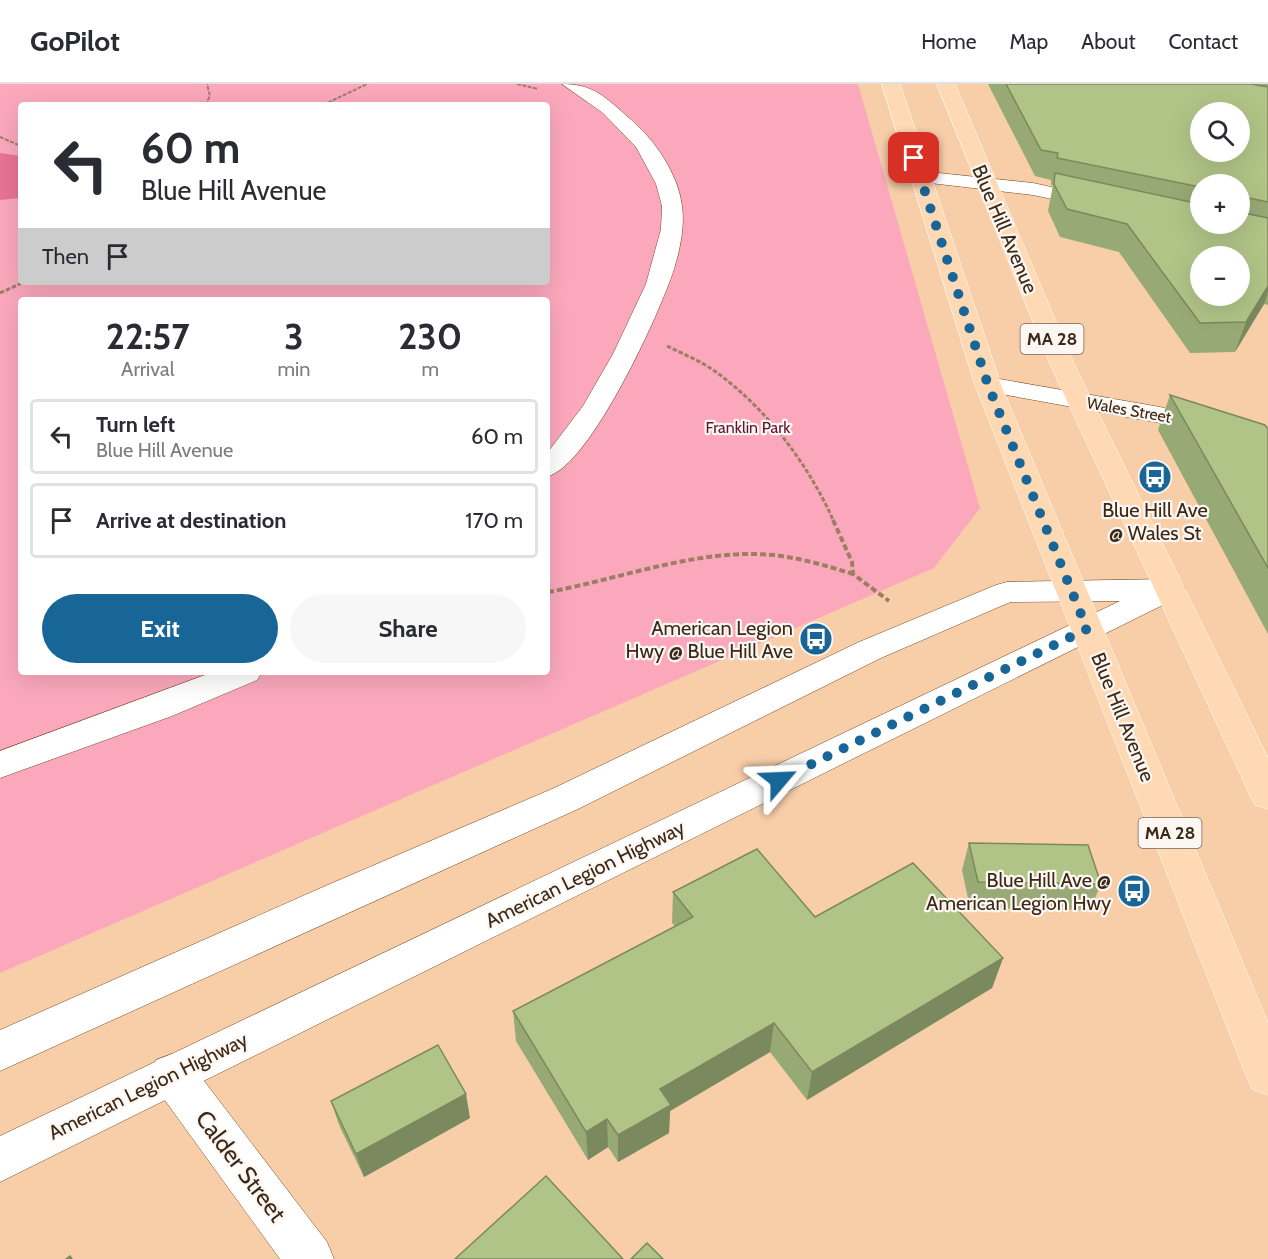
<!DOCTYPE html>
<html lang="en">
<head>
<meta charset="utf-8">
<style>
	:root { --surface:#fff; --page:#f7f7f7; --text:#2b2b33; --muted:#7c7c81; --line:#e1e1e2; --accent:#186598 }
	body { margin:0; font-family:Cabin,sans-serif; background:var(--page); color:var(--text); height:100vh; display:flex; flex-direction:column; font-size:22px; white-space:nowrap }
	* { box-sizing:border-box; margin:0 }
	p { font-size:20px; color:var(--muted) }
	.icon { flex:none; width:33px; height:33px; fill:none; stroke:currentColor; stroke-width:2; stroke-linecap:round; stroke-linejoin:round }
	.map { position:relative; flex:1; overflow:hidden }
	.panel { position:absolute; left:18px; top:213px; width:532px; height:378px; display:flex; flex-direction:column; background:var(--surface); border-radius:6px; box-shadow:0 6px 24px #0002 }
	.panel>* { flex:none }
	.hud { position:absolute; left:18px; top:18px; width:532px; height:183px; border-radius:6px; box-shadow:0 6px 24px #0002; background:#fff; color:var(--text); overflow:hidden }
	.fabs { position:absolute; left:1190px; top:18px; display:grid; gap:12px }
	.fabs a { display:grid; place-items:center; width:60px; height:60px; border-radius:50%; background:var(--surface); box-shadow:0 6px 24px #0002; font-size:30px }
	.pin { position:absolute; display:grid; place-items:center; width:51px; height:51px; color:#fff; margin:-26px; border-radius:12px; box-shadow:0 3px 9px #0006 }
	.me { position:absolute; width:66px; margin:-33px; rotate:64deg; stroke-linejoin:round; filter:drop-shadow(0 0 4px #0008) }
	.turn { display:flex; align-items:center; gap:21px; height:126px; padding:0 24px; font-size:27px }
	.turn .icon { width:78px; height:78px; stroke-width:2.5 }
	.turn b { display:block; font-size:42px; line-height:51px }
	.then { display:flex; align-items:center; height:57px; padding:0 24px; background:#0003; gap:12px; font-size:22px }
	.eta { display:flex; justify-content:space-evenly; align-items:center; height:102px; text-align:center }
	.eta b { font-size:36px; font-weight:700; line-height:42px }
	.cta { display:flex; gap:12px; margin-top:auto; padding:12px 24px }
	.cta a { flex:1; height:69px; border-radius:36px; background:var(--accent); color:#fff; font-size:24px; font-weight:700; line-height:69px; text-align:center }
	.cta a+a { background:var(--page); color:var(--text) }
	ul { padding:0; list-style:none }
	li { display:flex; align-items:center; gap:18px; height:75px; margin:0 12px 9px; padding:0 12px; border:3px solid var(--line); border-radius:6px }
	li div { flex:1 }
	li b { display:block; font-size:22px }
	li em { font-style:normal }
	header { display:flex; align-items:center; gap:36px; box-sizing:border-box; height:84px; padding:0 30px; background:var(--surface); border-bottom:2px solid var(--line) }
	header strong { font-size:28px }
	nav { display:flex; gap:33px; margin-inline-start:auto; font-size:21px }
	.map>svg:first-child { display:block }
</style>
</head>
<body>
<header>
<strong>GoPilot</strong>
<nav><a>Home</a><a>Map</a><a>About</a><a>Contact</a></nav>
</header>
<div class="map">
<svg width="1268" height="1175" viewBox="0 0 1268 1175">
	<rect width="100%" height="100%" fill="#f8cea9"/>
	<path fill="#fba8bd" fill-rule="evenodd" d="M0,0h858l122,424 -46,60 -934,405zM21,21h527v177h-527zM21,216h527v372h-527z"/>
	<polygon fill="#e87395" points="0,69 21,72 21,114 0,116"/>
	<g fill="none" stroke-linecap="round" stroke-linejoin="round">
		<g stroke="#774b1d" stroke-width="1">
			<g id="street">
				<path d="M562,0c32,0 44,14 67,34 25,21 49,55 53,88 3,21 -2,43 -8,63 -13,42 -84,197 -126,207v-24l35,-46 30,-52 33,-70 15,-55 1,-23 -6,-22 -20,-37 -33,-34z"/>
				<polygon points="920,87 1033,99 1101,114 1104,118 1101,122 1094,124 1033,111 913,97 910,93 913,89"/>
				<polygon points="988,293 1160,323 1268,350 1268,366 1160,339 979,306 975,301 979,296"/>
				<polygon points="213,588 262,588 257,596 172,632 0,694 0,667"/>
				<polygon points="172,970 188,976 327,1158 334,1175 280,1175 156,1004 150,990 156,976"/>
			</g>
		</g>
		<g stroke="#774b1d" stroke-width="1">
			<polygon id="secondary" points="1170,495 1181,498 1185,505 1181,512 0,1098 0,1052 1120,517 1011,518 1001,522 881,574 578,725 0,987 0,946 330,800 552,705 859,558 996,501 1007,498"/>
		</g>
		<g stroke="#fff" stroke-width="1">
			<g id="primary">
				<polygon points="882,0 900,0 1001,301 1268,939 1268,1011 1252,1005 1246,991 975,301"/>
				<polygon points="937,0 955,0 1074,280 1268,674 1268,725 1255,721 1250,711 1050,280"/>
			</g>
		</g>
		<g stroke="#9e7e62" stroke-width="2" stroke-dasharray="4 1.5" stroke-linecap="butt">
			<polyline points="517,0 538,5"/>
			<polyline points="205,21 210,12 207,0"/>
			<polyline points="323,21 367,0"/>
			<polyline points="0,53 21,62"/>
		</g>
		<g stroke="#9e7e62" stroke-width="3" stroke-dasharray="4.5 2" stroke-linecap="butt">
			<polyline points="0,209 24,198"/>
			<path d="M667,262c16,8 34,15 49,26 50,36 93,93 118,150"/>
		</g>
		<g stroke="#9e7e62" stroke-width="4" stroke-dasharray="6 3" stroke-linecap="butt">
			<polyline points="833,436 852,478 853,490 889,517"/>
			<path d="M548,508c73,-13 150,-44 225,-37 28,3 54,11 80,19"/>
		</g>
		<use href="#street" fill="#fff" fill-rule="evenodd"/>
		<use href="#secondary" fill="#fff" fill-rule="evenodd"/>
		<use href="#primary" fill="#ffd8b4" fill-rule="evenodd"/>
	</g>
	<g fill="#97a974" fill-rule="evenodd">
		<path d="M988,0h280v221l-4,-1 -29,48 -45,1 -71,-101 -59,-15 -12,-26 5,-26h-2v-5l-16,-4zM1200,100h39v40h-39z"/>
		<polygon points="1170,311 1268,345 1268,550 1158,346"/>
		<polygon points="969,759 1101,800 1090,826 970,824 962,786"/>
		<polygon points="673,808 815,833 1003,874 992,904 807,1016 770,968 670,1027 669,1049 618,1078 608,1063 588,1076 516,957 513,927 675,842 672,839"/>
		<polygon points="331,1017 470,1034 364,1093 339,1041"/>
	</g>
	<g fill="#7b895e">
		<polygon points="1268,202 1268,208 1264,220 1235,268 1246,238"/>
		<polygon points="1003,874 992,904 807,1016 812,988"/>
		<polygon points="774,939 770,968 670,1027 669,1049 618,1078 618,1051 660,1005"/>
		<polygon points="466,1010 470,1034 364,1093 356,1070"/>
		<polygon points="607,1035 608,1063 588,1076 586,1048"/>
	</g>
	<g fill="#b0c487" stroke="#7b895e" stroke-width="1.5" fill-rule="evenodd">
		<path d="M1006,0h245l17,3v115l-29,-6v-12h-39v3l-143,-29 1,-5 -17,-3zM1200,28h39v40h-39z"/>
		<path d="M1055,89l145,31v20h39v-12l29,6v68l-22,36 -46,1 -73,-99 -60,-15 -13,-25zM1200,172h39v40h-39z"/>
		<polygon points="1170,311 1265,341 1268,345 1268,484"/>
		<polygon points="969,759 1088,761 1101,800 978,798"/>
		<polygon points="757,765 815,833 913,779 1003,874 812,988 774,939 660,1005 671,1021 618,1051 607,1035 586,1048 513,927 693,833 673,808"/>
		<polygon points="438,961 466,1010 356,1070 331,1017"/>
		<polygon points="546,1092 623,1175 455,1175"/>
		<polygon points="647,1159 663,1175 631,1175"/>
		<polygon points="70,1172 72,1175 66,1175"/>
	</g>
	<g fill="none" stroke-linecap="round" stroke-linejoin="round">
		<polyline stroke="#186598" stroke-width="10" stroke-dasharray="0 18" points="779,696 1087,545 988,301 914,74"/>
	</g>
	<defs>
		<g id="bus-disc" transform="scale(1.725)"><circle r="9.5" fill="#186598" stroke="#fcf7f2"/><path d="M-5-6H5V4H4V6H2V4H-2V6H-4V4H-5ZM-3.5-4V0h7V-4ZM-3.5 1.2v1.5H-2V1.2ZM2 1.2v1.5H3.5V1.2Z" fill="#fff"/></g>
	</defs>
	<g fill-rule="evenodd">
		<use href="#bus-disc" x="1155" y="393"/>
		<use href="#bus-disc" x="816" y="555"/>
		<use href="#bus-disc" x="1134" y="807"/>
	</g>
	<g text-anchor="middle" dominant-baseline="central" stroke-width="4.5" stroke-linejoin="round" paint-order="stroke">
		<g font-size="16" fill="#3c2816" stroke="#fcf7f2">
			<text transform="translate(1129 326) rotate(10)">Wales Street</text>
		</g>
		<g font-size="16" fill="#5e142f" stroke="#fcf7f2">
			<text x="748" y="343">Franklin Park</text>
		</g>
		<g fill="#fcf7f2" stroke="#766658" stroke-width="1.5">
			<rect x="1020.5" y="240" width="63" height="30" rx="4.5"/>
			<rect x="1138.5" y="734" width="63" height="30" rx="4.5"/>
		</g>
		<g font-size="18" font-weight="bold" fill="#3c2816">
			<text x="1052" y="255">MA 28</text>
			<text x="1170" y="749">MA 28</text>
		</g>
		<g font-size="20" fill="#3c2816" stroke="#fcf7f2">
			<text transform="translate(1005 145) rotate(67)">Blue Hill Avenue</text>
			<text transform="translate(1123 633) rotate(68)">Blue Hill Avenue</text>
			<text transform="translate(585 790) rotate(-26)">American Legion Highway</text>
			<text transform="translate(148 1002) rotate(-26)">American Legion Highway</text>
		</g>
		<g font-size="20" fill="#3c2816" stroke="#fcf7f2" text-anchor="end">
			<text x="1155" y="426" text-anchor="middle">Blue Hill Ave<tspan x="1155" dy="23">@ Wales St</tspan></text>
			<text x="793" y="544">American Legion<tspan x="793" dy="23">Hwy @ Blue Hill Ave</tspan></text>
			<text x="1111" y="796">Blue Hill Ave @<tspan x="1111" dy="23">American Legion Hwy</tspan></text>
		</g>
		<g font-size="24" fill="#3c2816" stroke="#fcf7f2">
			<text transform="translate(241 1082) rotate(53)">Calder Street</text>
		</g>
	</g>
</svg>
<div class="fabs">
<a><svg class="icon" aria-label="search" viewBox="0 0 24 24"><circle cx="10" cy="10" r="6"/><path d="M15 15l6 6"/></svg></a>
<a>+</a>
<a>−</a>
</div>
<div class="pin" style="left:914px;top:74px;background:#d93025"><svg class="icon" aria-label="arrive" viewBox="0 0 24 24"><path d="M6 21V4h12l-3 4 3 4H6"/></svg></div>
<svg class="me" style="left:779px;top:696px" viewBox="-20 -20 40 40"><path d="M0-17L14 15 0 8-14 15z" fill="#186598" stroke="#fff" stroke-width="4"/></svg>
<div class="hud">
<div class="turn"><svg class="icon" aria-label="left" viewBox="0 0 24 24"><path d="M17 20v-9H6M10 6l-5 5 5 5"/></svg><div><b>60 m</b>Blue Hill Avenue</div></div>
<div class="then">Then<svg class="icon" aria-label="arrive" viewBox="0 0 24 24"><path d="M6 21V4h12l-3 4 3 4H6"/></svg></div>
</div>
<section class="panel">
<div class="eta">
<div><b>22:57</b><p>Arrival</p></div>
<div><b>3</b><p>min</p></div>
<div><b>230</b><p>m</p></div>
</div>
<ul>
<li><svg class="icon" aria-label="left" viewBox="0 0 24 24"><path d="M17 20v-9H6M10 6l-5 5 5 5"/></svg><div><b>Turn left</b><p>Blue Hill Avenue</p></div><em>60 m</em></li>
<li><svg class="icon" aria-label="arrive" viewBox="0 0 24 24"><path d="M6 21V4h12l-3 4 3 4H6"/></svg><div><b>Arrive at destination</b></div><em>170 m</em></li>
</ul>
<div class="cta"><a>Exit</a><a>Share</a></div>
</section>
</div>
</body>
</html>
